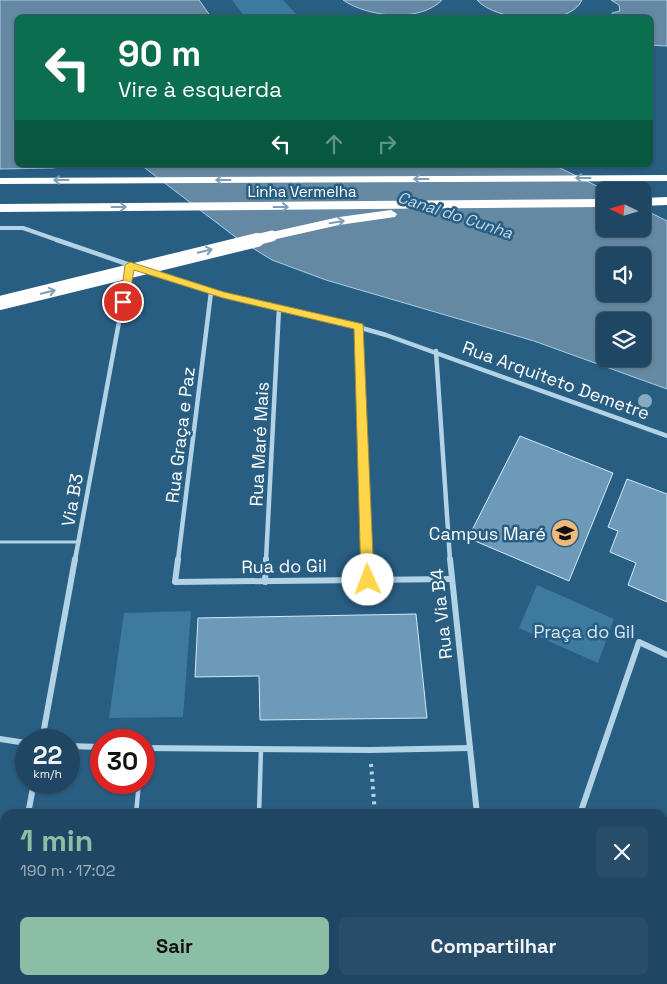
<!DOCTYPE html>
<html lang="pt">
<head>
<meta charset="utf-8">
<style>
	:root { --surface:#1f4662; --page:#274d68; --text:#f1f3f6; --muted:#a1b1be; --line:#3c5e77; --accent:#8abfa5 }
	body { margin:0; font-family:"Space Grotesk",sans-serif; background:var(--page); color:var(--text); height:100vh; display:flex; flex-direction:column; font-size:19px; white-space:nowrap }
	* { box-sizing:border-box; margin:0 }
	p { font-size:16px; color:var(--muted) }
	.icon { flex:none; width:28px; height:28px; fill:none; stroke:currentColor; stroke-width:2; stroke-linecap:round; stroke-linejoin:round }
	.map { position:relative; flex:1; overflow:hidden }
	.sheet { position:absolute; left:0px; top:809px; width:668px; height:176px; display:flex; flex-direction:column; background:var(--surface); border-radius:15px 15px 0 0; box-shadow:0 1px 4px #0004,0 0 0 1px var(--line) }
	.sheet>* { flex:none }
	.top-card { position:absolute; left:15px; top:15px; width:638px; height:152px; border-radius:8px; box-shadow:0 1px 4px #0004,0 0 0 1px var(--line); background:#0b6e4f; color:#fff; overflow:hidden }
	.needle { width:32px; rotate:275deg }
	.controls { position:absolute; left:596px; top:182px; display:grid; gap:10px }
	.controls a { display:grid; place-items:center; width:55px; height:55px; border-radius:8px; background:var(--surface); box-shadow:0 1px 4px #0004,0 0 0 1px var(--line); font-size:25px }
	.speed { position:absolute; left:15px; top:729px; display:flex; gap:10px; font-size:25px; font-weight:700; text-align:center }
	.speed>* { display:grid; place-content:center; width:65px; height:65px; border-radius:50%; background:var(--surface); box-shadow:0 1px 4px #0004,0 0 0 1px var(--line); line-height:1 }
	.speed small { font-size:12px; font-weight:400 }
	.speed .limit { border:8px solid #d22; background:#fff; color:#111 }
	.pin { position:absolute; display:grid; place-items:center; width:42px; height:42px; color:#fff; margin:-21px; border:2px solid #fff; border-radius:50%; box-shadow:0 1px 5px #0007 }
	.me { position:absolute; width:55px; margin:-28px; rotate:358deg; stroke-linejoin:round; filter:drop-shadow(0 0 4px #0008) }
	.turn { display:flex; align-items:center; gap:18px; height:105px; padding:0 20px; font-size:22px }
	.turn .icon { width:65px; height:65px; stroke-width:2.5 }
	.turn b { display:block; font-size:35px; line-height:42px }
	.lanes { display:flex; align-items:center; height:48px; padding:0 20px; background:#0003; justify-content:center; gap:25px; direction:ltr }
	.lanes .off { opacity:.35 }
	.round { display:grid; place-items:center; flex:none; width:52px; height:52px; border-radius:8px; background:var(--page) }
	.head { display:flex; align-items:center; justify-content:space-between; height:85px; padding:0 20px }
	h1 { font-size:30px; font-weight:800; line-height:38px; color:var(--accent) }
	.button { display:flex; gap:10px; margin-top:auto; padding:10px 20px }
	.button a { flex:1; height:58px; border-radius:8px; background:var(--accent); color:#111; font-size:20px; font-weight:800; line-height:58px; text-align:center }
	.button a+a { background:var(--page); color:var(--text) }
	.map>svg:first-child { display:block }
</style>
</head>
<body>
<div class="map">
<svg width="667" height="984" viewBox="0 0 667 984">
	<rect width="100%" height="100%" fill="#295e83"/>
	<g fill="#3e799f">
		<polygon points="232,0 283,0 299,17 245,17"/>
		<polygon points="537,585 614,619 598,663 519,628"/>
		<polygon points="191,611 183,717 109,718 124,613"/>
	</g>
	<g fill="#6589a2" stroke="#a7cee7" fill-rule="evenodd">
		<polygon points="0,0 199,0 211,17 18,18 18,165 73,165 53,168 0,169"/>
		<path d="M343,0h99c-22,23 -75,17 -99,0z"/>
		<path d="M477,0h105c-13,29 -87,21 -105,0z"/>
		<polygon points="611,0 667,0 667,46 650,45 650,18 613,17 612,13 620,11 619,5"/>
		<path d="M141,165h413l53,26h-2v38h37l1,-20 24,12v168l-133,-48 -208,-61 -54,-20 -34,-21zM605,256h37v38h-37zM605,321h37v38h-37z"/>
	</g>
	<g fill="#6d9ab8" stroke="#d5e9f5">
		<polygon points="520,436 613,473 569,581 468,538"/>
		<polygon points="627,479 667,494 667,602 628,585 636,563 610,552 618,531 608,527"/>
		<polygon points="416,614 427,718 260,720 259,676 195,677 198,618"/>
	</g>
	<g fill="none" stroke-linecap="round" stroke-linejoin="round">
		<polyline stroke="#b2d2e6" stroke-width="4" stroke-dasharray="3 4.5" stroke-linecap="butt" points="371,764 375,814"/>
		<polyline stroke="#b2d2e6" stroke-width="3" points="0,542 79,542"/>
		<g stroke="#b2d2e6" stroke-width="4.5">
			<polyline points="136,814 139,782"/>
			<polyline points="259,814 261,749"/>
			<polyline points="116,980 116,984"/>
			<polyline points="254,980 254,984"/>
			<polyline points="385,980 385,984"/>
		</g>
		<polyline stroke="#b2d2e6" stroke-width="4" points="0,228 23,228 60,241"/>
		<g stroke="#b2d2e6" stroke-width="4.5">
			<polyline points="57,240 133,266"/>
			<polyline points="146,270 234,298 337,321 386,335 667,436"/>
			<polyline points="359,327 367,560"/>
			<polyline points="436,351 450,560"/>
			<polyline points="75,560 128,273"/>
			<polyline points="178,560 211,292"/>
			<polyline points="266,560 279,308"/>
		</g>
		<g stroke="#b2d2e6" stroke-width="6">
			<polyline points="178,559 175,582 452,579"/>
			<polyline points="367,559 368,580"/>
			<polyline points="450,559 477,814"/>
			<polyline points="265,582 266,559"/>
			<polyline points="0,739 26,743"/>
			<polyline points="42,740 75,559"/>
			<polyline points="69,746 101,747"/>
			<polyline points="144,748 370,750 470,748"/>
			<polyline points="28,814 34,782"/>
			<polyline points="580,814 639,642 667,655"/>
			<polyline points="0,966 5,939"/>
			<polyline points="495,980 496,984"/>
			<polyline points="521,984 522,980"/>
		</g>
		<g fill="#fff" fill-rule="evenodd">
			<polygon points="667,175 667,181 0,184 0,178"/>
			<polygon points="667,197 667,205 642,206 642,198"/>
			<polygon points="605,199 605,207 0,212 0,204"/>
			<polygon points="391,210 397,214 395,217 339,225 272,240 266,236 272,232 339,217"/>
		</g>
		<polyline stroke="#fff" stroke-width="11" points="252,241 272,236"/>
		<polyline stroke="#fff" stroke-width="14" points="0,303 257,240"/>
	</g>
	<circle fill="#88aac2" cx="645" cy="401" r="7"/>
	<defs><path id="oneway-shaft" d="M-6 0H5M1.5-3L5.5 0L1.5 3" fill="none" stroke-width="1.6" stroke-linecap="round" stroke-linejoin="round" transform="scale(1.25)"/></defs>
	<g stroke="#7f9eb5">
		<use href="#oneway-shaft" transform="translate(583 178) rotate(180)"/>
		<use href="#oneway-shaft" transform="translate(421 179) rotate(180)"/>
		<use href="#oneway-shaft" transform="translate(61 180) rotate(180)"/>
		<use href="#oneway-shaft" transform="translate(223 180) rotate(180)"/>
		<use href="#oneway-shaft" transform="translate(119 207)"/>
		<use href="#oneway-shaft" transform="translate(281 207)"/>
		<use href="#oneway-shaft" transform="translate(337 222) rotate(-10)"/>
		<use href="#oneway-shaft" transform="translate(205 251) rotate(-13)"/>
		<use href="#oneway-shaft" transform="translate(48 292) rotate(-14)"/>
	</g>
	<polygon fill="#ffd54a" stroke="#a68a30" points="130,262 224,292 363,324 374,580 372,584 363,584 361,580 354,329 223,298 134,270 128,302 123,305 120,304 125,265"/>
	<defs>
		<g id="school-disc" transform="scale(1.4375)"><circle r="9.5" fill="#eeba79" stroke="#295e83"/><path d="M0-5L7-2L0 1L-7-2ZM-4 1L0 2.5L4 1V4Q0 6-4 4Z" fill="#111"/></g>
	</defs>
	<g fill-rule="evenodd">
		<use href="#school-disc" x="565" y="533"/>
	</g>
	<g text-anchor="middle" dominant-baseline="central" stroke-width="5" stroke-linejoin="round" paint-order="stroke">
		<g font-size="15" fill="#fff" stroke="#295e83">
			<text x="302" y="191">Linha Vermelha</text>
		</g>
		<g font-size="16" font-style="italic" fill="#bedbee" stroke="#295e83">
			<text transform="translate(455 215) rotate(18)">Canal do Cunha</text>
		</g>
		<g font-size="18" fill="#fff" stroke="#295e83">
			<text transform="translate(556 380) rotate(20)">Rua Arquiteto Demetre</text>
			<text transform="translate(180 435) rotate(-83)">Rua Graça e Paz</text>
			<text transform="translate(259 444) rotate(-87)">Rua Maré Mais</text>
			<text transform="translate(72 500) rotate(-80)">Via B3</text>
			<text transform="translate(284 566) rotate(-1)">Rua do Gil</text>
			<text transform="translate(441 614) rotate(-96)">Rua Via B4</text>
		</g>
		<g font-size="18" fill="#fff" stroke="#295e83" text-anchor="end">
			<text x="546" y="533">Campus Maré</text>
		</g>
		<g font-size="18" fill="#d5e9f5" stroke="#295e83">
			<text x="584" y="631">Praça do Gil</text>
		</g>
	</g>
</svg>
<div class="controls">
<a><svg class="needle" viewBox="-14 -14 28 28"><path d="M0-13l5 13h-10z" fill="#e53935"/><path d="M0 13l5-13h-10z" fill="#a1b1be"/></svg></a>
<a><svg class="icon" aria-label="sound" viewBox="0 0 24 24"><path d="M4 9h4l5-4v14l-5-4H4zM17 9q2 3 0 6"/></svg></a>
<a><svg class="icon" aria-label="layers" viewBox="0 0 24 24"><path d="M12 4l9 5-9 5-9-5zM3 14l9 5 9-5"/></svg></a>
</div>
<div class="speed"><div>22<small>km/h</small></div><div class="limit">30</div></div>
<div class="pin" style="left:123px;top:302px;background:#d93025"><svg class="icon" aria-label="arrive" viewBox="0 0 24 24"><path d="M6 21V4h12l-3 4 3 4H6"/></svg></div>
<svg class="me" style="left:368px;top:580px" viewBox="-20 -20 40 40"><circle r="19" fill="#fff"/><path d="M0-13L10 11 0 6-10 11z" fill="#ffd54a"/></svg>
<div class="top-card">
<div class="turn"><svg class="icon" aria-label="left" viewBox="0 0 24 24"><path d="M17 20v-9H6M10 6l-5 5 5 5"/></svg><div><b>90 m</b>Vire à esquerda</div></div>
<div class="lanes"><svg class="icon" aria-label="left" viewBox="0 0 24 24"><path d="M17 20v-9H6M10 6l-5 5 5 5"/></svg><svg class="icon off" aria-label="ahead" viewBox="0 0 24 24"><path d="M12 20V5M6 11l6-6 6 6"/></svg><svg class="icon off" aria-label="right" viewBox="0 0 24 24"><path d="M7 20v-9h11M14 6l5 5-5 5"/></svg></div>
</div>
<section class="sheet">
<div class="head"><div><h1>1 min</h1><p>190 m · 17:02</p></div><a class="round"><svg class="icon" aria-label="close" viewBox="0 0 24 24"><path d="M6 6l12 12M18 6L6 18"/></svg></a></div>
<div class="button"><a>Sair</a><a>Compartilhar</a></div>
</section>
</div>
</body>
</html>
